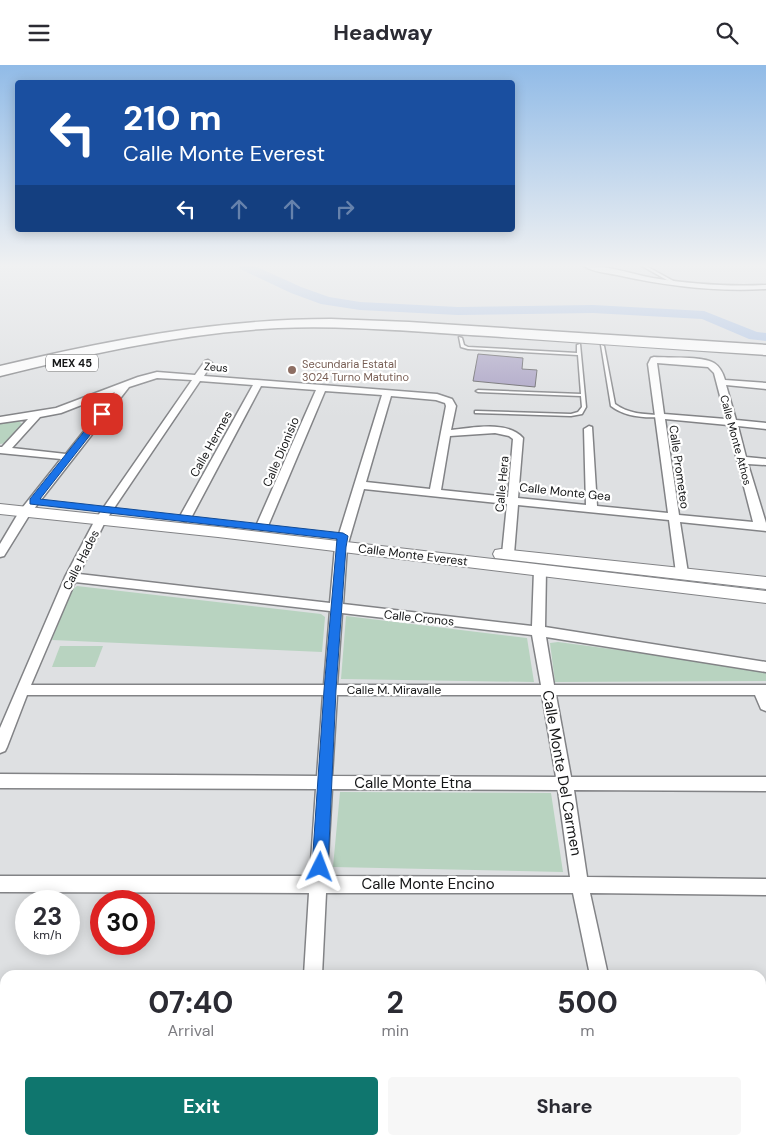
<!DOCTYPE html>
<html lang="en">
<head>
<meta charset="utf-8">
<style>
	:root { --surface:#fff; --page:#f7f7f7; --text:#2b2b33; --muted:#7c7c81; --accent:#0f766e }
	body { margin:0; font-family:"DM Sans",sans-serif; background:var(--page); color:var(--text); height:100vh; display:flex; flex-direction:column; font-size:19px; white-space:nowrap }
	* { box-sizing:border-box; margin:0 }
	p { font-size:16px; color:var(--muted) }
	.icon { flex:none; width:28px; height:28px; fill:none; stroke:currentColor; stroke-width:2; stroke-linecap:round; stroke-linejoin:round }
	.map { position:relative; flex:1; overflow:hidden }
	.sheet { position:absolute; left:0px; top:905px; width:766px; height:175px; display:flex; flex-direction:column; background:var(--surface); border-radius:15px 15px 0 0; box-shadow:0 2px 12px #0003 }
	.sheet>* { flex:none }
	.banner { position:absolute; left:15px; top:15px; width:500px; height:152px; border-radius:5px; box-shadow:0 2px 12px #0003; background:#1a4fa0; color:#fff; overflow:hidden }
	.speed { position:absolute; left:15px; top:825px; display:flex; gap:10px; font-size:25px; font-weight:700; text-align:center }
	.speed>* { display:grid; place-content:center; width:65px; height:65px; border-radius:50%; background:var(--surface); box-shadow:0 2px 12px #0003; line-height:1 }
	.speed small { font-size:12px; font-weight:400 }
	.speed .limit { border:8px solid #d22; background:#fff; color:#111 }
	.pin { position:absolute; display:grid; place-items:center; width:42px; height:42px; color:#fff; margin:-21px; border-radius:10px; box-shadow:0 2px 8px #0006 }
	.me { position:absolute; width:55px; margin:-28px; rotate:3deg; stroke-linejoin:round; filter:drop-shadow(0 0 4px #0008) }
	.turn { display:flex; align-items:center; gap:18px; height:105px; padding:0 25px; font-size:22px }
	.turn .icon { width:65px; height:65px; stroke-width:2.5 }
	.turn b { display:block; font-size:35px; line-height:42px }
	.lanes { display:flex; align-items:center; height:48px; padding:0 25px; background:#0003; justify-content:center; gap:25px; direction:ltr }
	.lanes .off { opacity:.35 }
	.eta { display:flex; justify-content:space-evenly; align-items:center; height:85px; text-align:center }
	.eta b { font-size:30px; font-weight:700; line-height:35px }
	.action { display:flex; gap:10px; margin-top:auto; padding:10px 25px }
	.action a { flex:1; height:58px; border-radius:5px; background:var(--accent); color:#fff; font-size:20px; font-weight:700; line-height:58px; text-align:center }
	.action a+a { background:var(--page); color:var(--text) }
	header { display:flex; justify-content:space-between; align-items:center; height:65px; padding:0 25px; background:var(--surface); font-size:22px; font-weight:700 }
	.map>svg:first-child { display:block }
</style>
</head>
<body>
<header><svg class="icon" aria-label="menu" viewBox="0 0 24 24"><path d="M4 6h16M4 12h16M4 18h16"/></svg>Headway<svg class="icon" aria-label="search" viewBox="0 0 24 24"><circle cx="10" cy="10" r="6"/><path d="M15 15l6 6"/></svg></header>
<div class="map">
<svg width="766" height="1080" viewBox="0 0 766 1080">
	<rect width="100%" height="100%" fill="#dee0e2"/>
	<g fill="#b8d3c0">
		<polygon points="19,356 22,359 7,378 0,379 0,358"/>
		<polygon points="77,521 321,549 325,552 322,587 52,575 71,526"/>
		<polygon points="346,551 527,573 534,617 341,614"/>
		<polygon points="558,577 762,604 766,608 766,616 555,617 550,578"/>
		<polygon points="60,581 103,581 95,602 52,602"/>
		<polygon points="340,727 551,728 563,807 333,802"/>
	</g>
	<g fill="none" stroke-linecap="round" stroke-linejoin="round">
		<polygon fill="#b0c5e5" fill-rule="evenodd" points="239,201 255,201 301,222 329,232 360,237 458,242 593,240 704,246 757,267 766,268 766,276 749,274 702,254 593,248 458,250 360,245 321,239 291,228 240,204"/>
	</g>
	<polygon fill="#a8a0c3" stroke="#5f5e61" points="478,289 523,293 522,304 537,305 535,322 473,316"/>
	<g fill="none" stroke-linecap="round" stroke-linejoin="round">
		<g stroke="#828386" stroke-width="3">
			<g id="lane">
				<polygon points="642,201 646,201 677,218 674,219"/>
				<polygon points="459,272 462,273 464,280 468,282 577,288 577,280 580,279 586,342 582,349 571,351 475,348 475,346 477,346 571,349 578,347 582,342 581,331 478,327 476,326 478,325 581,329 578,290 468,284 461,282"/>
				<path d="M601,280l3,1 11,58c13,10 29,10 44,11l2,1v1c-17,1 -36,0 -50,-11z"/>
			</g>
		</g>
		<g stroke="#828386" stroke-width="3">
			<g id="street">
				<path d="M584,201c23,-1 47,8 69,12 38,6 75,9 113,7v4c-51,3 -99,-3 -149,-14 -10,-2 -24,-3 -33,-9z"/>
				<path d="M654,292c15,1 48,-1 60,6 6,4 9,10 11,17l41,3v6l-40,-4 10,35 30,3v6l-28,-3 8,31 20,2v6l-18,-1 18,59v8l-86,-9 8,51 -6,4 -6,-4 -7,-53 -151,-15 -4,49 -6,4 -6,-4 5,-50 -143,-15 -17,58 -4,57 189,22 2,-56 6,-4 6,4 -1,57 221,35v10l-220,-35 8,48h212v26l-5,-2 -6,-14h-199l15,82h195v14l-192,-1 13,87 179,2v16l-176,-2 18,82h-18l-17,-82h-247l-4,82h-18l5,-82 -309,-1v-16h310l6,-87 -316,-1v-14l317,2 6,-81h-296l-20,52 -2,4 -5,2v-25l65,-151 30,-57 97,-140 -35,-2 -28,9 -99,127 -26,42 -4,1v-13l19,-32 42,-53 -61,-6v-6h2l26,-28 -28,4v-6l56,-9 82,-31 19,-5 38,3 10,-14 3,-1 4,3 -8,13 233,18 15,5 4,7 -5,24c21,-2 56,-10 72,8l-5,60 68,7 -2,-76 5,-3 3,1 5,79 71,7 -20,-149 3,-6zM657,298l51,4 6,6 12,46 -62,-5zM200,316l53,4 -74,133 6,4 6,-4 70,-132 55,4 -60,136 6,4 6,-4 57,-135 57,4 -47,152 -5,56 -251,-29 27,-54zM115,327l-49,62 -54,-6 28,-31 21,-4zM391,331l45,4 9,3 1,3 -16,83 -64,-7zM665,354l63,6 25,97 -74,-7zM495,368l14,3 4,3 -5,58 -67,-7 9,-54zM75,517l255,29 -6,74h-293zM342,548l190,22 9,50h-204zM337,630h205l14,82 -224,-1zM332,724l226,1 12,87 -243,-1z"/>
				<rect x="0" y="937" width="5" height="18"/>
				<rect x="761" y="939" width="5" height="18"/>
				<polygon points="293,1075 313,1075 314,1080 292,1080"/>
				<polygon points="619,1075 639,1075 641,1080 619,1080"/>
			</g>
		</g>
		<g stroke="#828386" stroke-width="2">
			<g id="secondary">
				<polygon points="0,439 218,462 766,526 766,538 218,472 0,449"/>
				<polygon points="501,484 766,512 766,524 495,493 493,489 495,485"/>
			</g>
		</g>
		<g stroke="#828386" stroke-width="3">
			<path id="highway" d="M331,254l78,3 357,23v10c-93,-6 -186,-12 -278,-19 -70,-4 -140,-11 -210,-8 -94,5 -186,25 -278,48v-10c109,-26 218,-47 331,-47z"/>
		</g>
		<use href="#lane" fill="#fff" fill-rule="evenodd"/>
		<use href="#street" fill="#fff" fill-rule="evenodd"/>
		<use href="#secondary" fill="#fff" fill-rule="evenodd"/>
		<use href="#highway" fill="#fff" fill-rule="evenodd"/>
	</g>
	<linearGradient id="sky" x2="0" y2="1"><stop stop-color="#91bbe7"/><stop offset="0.57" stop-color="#f0f1f2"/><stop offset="1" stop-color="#f0f1f2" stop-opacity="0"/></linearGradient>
	<rect width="766" height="352" fill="url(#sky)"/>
	<polygon fill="#1a73e8" stroke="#114b97" points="102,347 107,349 105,351 40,434 343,468 348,471 346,482 336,625 328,802 325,807 320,809 315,807 312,802 324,625 337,474 30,439 30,434 99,348"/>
	<circle fill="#8d6e63" stroke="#fff" stroke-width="2" cx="292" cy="305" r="5"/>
	<g text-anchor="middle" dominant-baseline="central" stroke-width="4.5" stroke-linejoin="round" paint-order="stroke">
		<rect fill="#fff" stroke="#5b5c5d" stroke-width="1" x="46" y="289.5" width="52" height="17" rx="4"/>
		<g font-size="11" font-weight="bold" fill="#151617">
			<text x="72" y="298">MEX 45</text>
		</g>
		<g font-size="11" fill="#785e54" stroke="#fff" text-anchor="start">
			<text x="302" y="299">Secundaria Estatal<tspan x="302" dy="13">3024 Turno Matutino</tspan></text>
		</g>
		<g font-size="11" fill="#151617" stroke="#fff">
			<text transform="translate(216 302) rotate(5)">Zeus</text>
			<text transform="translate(736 375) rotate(75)">Calle Monte Athos</text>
		</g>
		<g font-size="12" fill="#151617" stroke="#fff">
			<text transform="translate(211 379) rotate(-61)">Calle Hermes</text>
			<text transform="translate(281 387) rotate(-67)">Calle Dionisio</text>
			<text transform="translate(679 402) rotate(82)">Calle Prometeo</text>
			<text transform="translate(502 419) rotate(-85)">Calle Hera</text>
			<text transform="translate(565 427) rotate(6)">Calle Monte Gea</text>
			<text transform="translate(413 490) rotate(7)">Calle Monte Everest</text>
			<text transform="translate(81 495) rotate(-63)">Calle Hades</text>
			<text transform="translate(419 553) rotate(6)">Calle Cronos</text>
			<text x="394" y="625">Calle M. Miravalle</text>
		</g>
		<g font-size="15" fill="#151617" stroke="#fff">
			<text transform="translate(562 708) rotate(80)">Calle Monte Del Carmen</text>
			<text x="413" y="718">Calle Monte Etna</text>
			<text x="428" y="819">Calle Monte Encino</text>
		</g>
	</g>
</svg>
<div class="speed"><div>23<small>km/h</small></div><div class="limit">30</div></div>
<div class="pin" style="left:102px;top:349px;background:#d93025"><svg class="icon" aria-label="arrive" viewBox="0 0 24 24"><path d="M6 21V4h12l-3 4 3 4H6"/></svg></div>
<svg class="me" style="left:320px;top:802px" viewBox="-20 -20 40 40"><path d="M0-17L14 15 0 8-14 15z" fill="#1a73e8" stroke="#fff" stroke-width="4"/></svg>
<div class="banner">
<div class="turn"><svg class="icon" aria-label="left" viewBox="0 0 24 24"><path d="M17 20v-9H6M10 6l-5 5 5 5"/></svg><div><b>210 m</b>Calle Monte Everest</div></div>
<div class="lanes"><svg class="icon" aria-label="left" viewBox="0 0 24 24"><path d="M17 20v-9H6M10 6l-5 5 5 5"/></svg><svg class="icon off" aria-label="ahead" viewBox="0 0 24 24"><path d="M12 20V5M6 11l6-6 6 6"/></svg><svg class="icon off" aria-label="ahead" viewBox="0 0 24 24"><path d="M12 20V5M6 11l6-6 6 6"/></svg><svg class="icon off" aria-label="right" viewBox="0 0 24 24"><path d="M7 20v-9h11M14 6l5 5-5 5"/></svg></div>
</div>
<section class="sheet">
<div class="eta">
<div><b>07:40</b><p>Arrival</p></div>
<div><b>2</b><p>min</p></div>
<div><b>500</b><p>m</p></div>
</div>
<div class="action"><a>Exit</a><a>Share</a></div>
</section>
</div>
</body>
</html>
